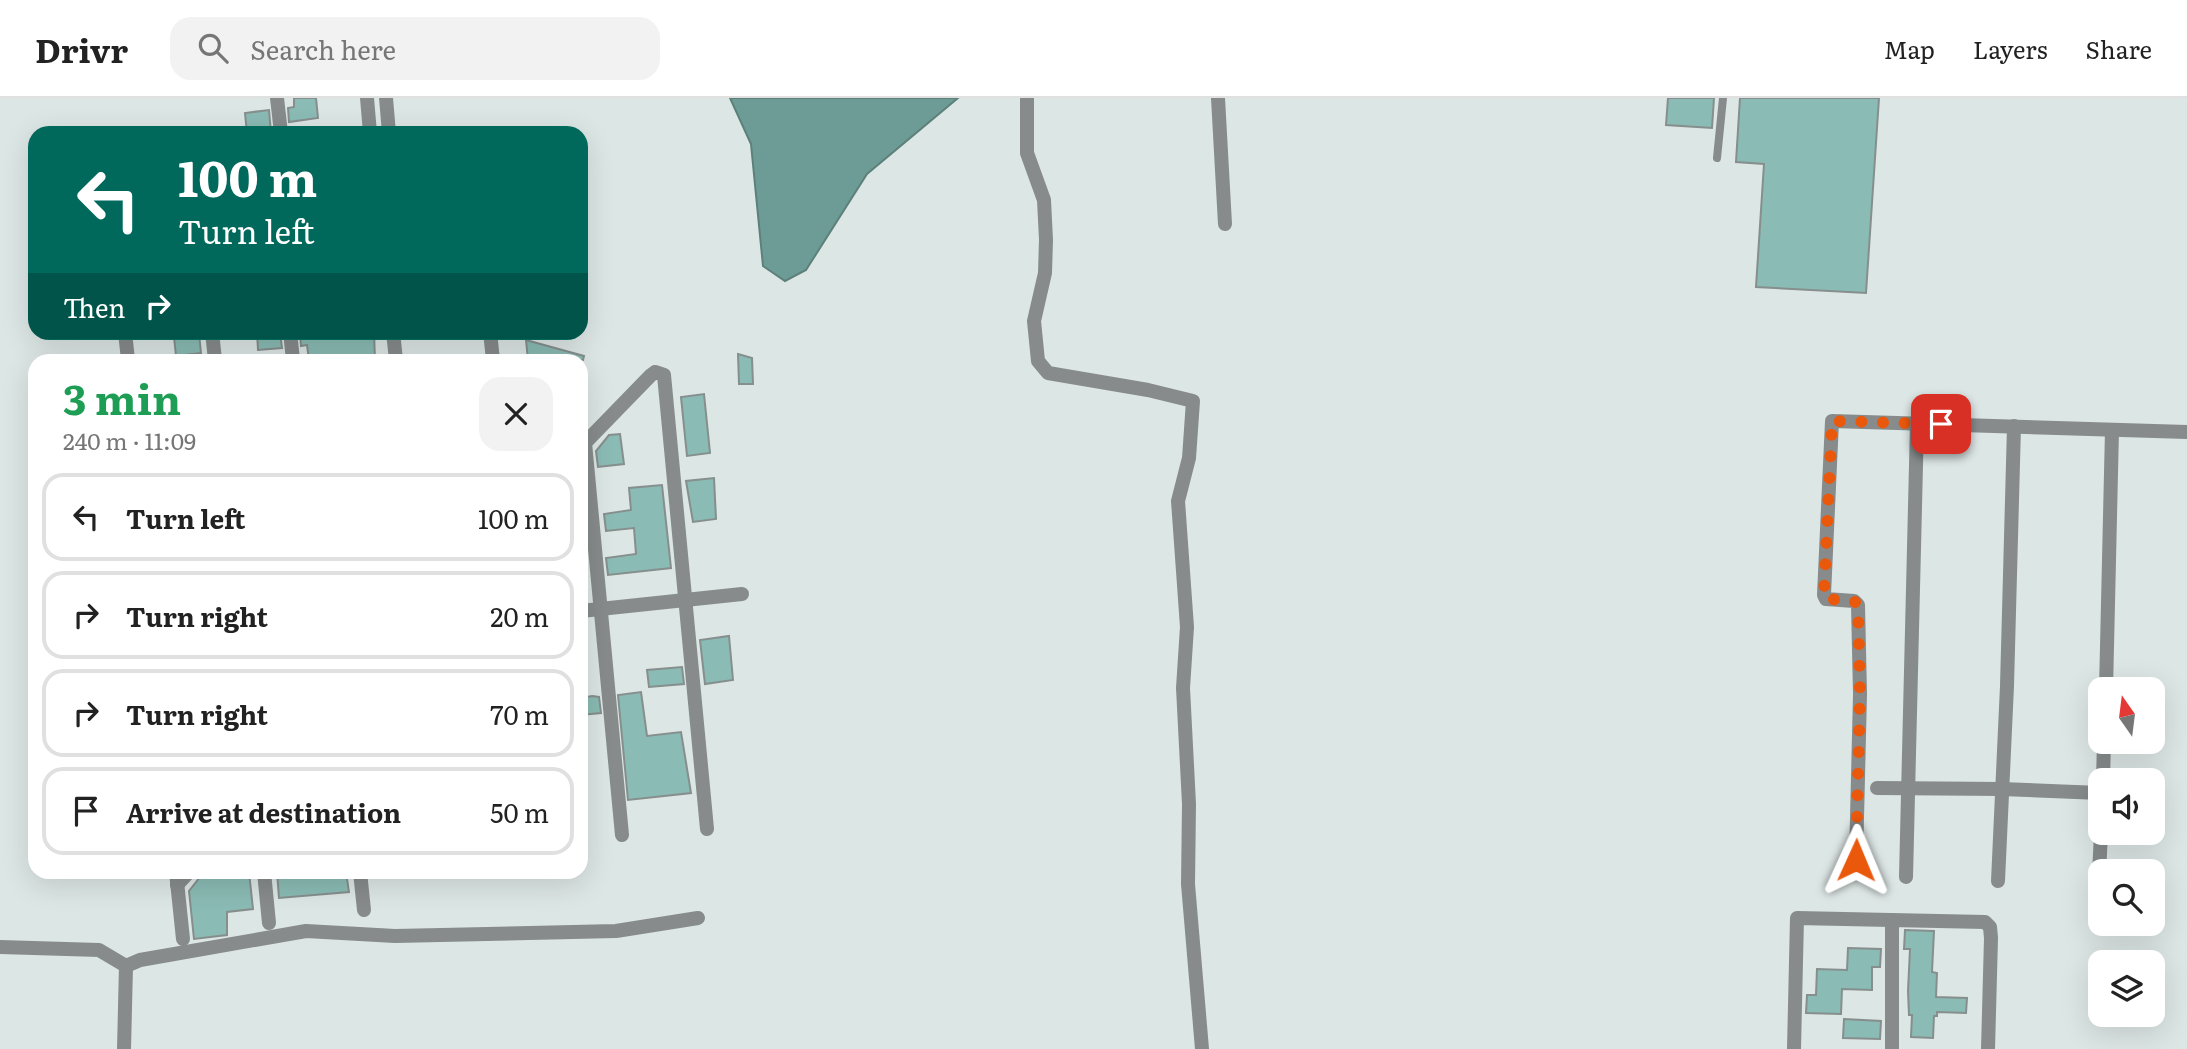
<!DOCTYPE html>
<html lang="en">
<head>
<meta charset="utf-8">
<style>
	:root { --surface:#fff; --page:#f2f2f2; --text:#222; --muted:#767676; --line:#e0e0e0 }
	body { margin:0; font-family:Literata,serif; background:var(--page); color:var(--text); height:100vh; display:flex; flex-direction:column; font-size:26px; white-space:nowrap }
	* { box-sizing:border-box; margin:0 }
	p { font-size:23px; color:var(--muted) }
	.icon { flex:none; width:38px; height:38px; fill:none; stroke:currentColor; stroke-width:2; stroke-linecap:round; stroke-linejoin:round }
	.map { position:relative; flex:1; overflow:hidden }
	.drawer { position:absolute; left:28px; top:256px; width:560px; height:525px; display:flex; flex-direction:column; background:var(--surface); border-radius:21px; box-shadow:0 7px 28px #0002 }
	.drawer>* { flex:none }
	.hud { position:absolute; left:28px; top:28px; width:560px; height:214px; border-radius:21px; box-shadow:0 7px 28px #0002; background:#00695c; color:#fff; overflow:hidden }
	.needle { width:46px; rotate:346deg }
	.fabs { position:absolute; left:2088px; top:579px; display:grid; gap:14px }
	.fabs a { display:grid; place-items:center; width:77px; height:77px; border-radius:14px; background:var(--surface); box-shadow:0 7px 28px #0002; font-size:35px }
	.pin { position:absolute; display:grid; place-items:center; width:60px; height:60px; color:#fff; margin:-30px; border-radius:14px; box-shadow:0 4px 10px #0006 }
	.me { position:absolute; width:77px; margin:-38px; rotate:1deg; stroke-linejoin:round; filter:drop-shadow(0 0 5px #0008) }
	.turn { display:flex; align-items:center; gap:24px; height:147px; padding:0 35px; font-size:32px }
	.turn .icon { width:91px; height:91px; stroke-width:2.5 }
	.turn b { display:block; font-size:49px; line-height:60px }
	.then { display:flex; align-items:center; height:66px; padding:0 35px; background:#0003; gap:14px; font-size:26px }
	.round { display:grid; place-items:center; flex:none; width:74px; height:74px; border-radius:21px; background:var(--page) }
	.headline { display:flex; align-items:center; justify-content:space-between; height:119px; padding:0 35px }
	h1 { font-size:42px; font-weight:700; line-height:52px; color:#1e9e55 }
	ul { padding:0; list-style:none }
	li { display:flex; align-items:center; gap:21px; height:88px; margin:0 14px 10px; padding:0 21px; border:4px solid var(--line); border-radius:21px }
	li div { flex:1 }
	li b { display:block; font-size:26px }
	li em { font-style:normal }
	header { display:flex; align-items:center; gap:42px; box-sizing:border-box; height:98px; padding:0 35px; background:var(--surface); border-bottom:2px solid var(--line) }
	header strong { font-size:33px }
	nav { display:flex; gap:38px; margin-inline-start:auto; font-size:24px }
	.search { width:490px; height:63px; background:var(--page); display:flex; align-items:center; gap:18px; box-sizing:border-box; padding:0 24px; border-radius:21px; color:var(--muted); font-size:26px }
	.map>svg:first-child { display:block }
</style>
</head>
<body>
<header>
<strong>Drivr</strong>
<div class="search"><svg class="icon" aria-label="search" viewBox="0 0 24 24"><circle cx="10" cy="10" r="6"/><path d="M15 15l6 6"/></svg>Search here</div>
<nav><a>Map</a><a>Layers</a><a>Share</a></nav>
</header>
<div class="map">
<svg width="2187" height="951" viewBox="0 0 2187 951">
	<rect width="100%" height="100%" fill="#dce6e4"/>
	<polygon fill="#6c9c95" stroke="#5d807b" stroke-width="2" points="730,0 958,0 867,76 806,172 785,183 763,168 751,46"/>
	<g fill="#8abbb4" stroke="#868f8d" stroke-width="2">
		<polygon points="294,0 316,0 318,20 289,24 288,10 294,9"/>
		<polygon points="1668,0 1714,0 1712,30 1666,27"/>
		<polygon points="1740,0 1879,0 1866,195 1756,189 1764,66 1736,64"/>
		<polygon points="269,12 271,35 247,35 245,15"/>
		<polygon points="257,234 280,234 282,250 258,252"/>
		<polygon points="300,234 374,234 375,262 309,262 307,247 301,248"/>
		<polygon points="199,236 201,255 176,258 174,239"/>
		<polygon points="526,242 584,258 583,262 528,262"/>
		<polygon points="738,256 752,260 753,286 739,286"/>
		<polygon points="704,296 710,355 687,358 681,299"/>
		<polygon points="620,336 624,366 598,369 596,353 609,337"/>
		<polygon points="714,380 716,421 693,424 686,383"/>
		<polygon points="662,387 671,470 608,477 606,460 636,456 634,430 606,433 604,416 631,412 629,390"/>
		<polygon points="729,538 733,582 705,586 700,542"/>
		<polygon points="682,569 684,586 649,589 647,572"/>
		<polygon points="641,594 647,638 681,634 691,695 628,702 618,597"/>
		<polygon points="592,598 599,599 601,615 581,617 581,600"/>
		<polygon points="204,774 249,774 253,811 227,814 227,837 194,841 189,793"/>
		<polygon points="277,774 346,774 349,794 279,800"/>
		<polygon points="1905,832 1934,833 1932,874 1937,875 1936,899 1967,900 1966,915 1937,914 1937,918 1934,918 1933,940 1911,939 1912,917 1909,917 1908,893 1910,851 1904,851"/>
		<polygon points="1848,850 1881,851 1880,869 1872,869 1872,892 1842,891 1841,916 1806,915 1807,897 1816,897 1817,871 1847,872"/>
		<polygon points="1844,921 1881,923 1880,941 1843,940"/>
	</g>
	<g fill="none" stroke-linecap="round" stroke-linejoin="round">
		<polyline stroke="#878b8b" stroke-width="8" points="1717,60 1723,0"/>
		<g stroke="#878b8b" stroke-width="14">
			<polyline points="277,0 281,35"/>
			<polyline points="367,0 370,35"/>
			<polyline points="386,0 389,35"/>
			<polyline points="1027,0 1027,55 1044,102 1046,142 1045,175 1034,223 1038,263 1048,275 1148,292 1193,303 1189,360 1178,403 1187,529 1183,590 1189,706 1188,786 1202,951"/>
			<polyline points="1218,0 1225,126"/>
			<polyline points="125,234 128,262"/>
			<polyline points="212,234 215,262"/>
			<polyline points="290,234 293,262"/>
			<polyline points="393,234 396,262"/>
			<polyline points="490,234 493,262"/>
			<polyline points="585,345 622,737"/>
			<polyline points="581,349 651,277 655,274 664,277 707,731"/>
			<polyline points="581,513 742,496"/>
			<polyline points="2106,592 2112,332"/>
			<polyline points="2103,682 2104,644"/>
			<polyline points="1877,690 2002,691 2100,695"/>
			<polyline points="1856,762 1860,596 1858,507 1854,503 1826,501 1824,497 1832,323 2187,334"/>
			<polyline points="176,774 183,841"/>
			<polyline points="264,774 269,825"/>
			<polyline points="360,774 364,812"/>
			<polyline points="2099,776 2101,735"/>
			<polyline points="1906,779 1917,326"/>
			<polyline points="1998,783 2007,588 2014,328"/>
			<polyline points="177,787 189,774"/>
			<polyline points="1892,822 1892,951"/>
			<polyline points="0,849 99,852 126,868 124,951"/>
			<polyline points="126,868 140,862 306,833 395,838 616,833 698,820"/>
			<polyline points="1794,951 1797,820 1985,824 1990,829 1991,840 1988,951"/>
		</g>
	</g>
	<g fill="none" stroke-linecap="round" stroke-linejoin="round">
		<polyline stroke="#ea580c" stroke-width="12" stroke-dasharray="0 21.6" points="1856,762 1860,596 1858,507 1854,503 1826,501 1824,496 1832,323 1941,326"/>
	</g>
</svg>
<div class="fabs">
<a><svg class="needle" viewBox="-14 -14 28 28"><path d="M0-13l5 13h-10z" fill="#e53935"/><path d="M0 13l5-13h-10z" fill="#767676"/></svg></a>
<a><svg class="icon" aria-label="sound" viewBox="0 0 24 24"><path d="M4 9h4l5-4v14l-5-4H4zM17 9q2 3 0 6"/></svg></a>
<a><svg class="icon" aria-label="search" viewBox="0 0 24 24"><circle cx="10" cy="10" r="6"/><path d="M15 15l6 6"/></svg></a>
<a><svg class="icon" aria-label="layers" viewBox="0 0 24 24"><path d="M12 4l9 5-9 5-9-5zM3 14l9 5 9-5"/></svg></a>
</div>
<div class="pin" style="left:1941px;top:326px;background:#d93025"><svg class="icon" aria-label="arrive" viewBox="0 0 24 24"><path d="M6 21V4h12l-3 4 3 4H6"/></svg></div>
<svg class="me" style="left:1856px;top:762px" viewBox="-20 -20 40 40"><path d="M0-17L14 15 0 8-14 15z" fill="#ea580c" stroke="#fff" stroke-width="4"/></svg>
<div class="hud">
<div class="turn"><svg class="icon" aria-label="left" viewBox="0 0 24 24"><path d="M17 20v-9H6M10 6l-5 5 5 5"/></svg><div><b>100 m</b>Turn left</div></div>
<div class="then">Then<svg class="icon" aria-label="right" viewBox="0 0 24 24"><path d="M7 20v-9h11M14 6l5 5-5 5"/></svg></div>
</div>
<section class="drawer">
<div class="headline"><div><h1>3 min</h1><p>240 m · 11:09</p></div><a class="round"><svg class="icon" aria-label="close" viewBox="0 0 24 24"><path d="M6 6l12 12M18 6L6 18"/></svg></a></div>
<ul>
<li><svg class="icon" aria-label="left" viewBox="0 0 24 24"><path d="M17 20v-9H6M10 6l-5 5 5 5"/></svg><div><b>Turn left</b></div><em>100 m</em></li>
<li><svg class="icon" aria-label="right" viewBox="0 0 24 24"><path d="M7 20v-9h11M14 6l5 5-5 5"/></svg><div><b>Turn right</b></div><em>20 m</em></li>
<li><svg class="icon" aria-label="right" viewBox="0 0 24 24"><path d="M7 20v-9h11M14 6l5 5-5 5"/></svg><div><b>Turn right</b></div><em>70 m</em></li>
<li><svg class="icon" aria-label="arrive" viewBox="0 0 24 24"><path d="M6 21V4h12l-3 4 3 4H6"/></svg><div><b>Arrive at destination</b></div><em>50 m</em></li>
</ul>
</section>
</div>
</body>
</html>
